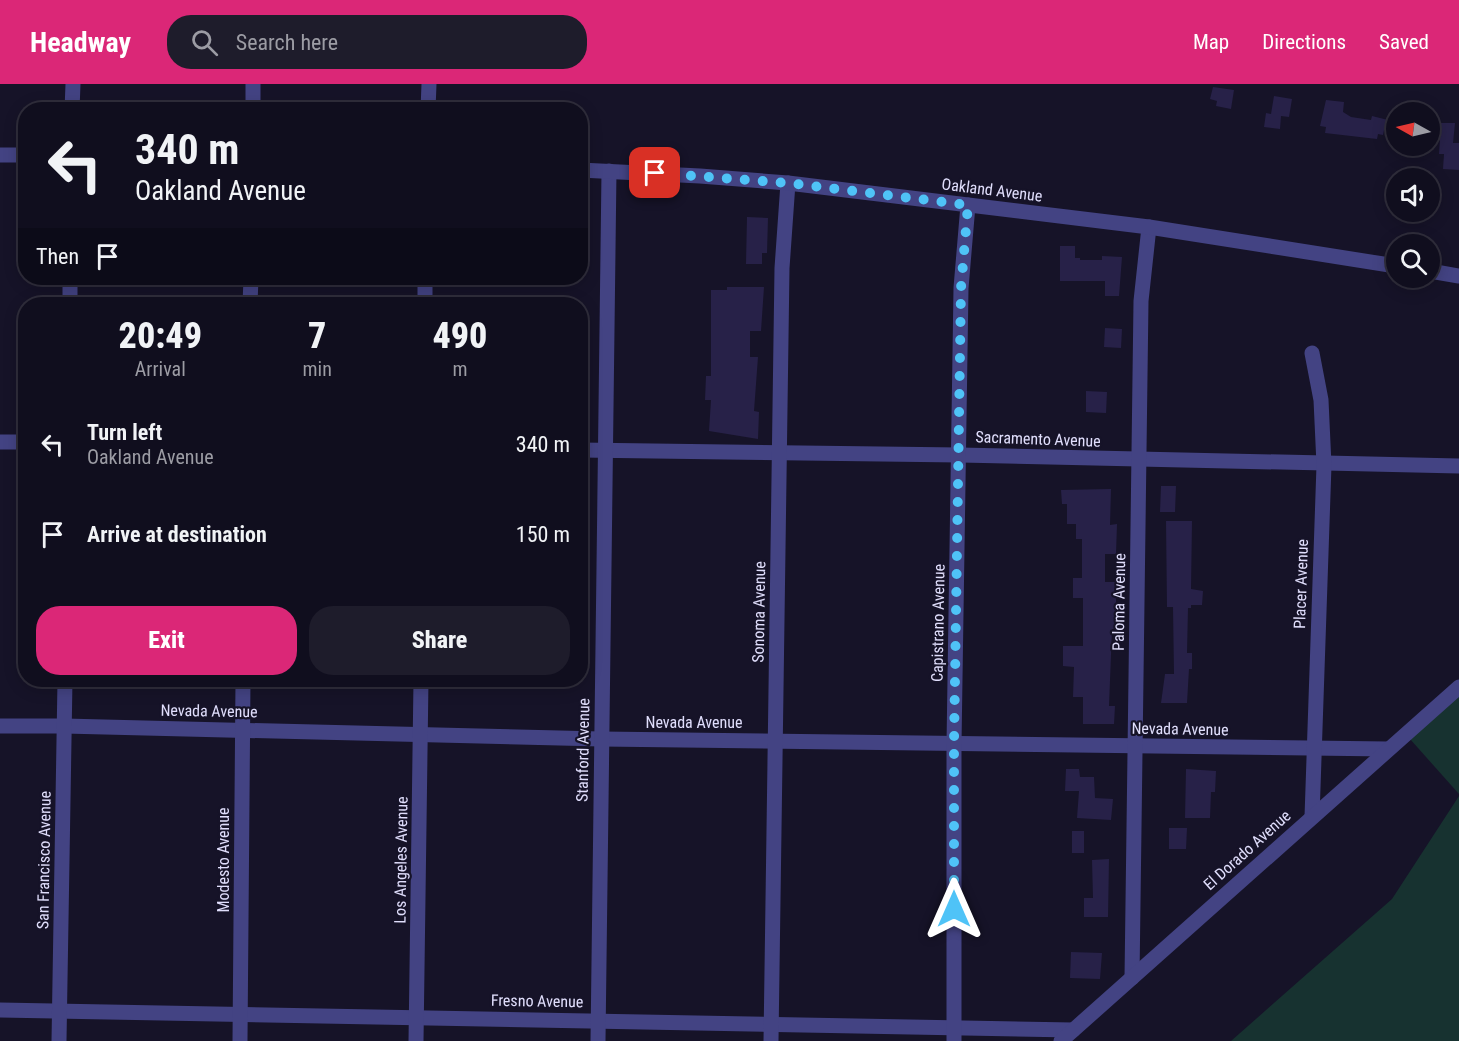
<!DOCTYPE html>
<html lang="en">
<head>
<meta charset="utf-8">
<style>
	:root { --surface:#100e1e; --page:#1e1c2b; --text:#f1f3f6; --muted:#9c9ca4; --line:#302e3c; --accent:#db2777 }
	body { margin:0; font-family:"Roboto Condensed",sans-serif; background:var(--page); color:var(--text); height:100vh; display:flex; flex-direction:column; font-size:22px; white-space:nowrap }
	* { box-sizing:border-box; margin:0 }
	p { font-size:20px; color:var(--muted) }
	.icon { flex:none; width:33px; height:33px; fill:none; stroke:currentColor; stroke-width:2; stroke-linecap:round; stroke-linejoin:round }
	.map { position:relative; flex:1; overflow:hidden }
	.panel { position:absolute; left:18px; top:213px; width:570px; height:390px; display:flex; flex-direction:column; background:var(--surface); border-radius:24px; box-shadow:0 3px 15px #0003,0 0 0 2px var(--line) }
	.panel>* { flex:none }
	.top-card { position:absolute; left:18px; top:18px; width:570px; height:183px; border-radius:24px; box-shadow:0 3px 15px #0003,0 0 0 2px var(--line); background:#100e1e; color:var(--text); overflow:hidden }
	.needle { width:39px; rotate:278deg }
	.fabs { position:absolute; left:1386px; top:18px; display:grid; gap:12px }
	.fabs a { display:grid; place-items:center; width:54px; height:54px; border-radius:50%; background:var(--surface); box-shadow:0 3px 15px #0003,0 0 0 2px var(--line); font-size:30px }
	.pin { position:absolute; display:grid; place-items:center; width:51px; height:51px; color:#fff; margin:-26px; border-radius:12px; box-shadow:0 3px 9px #0006 }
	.me { position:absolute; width:66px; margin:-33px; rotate:0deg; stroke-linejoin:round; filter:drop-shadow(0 0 4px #0008) }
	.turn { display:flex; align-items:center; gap:21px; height:126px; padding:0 18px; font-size:27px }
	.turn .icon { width:78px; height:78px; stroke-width:2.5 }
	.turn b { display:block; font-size:42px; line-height:51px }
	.then { display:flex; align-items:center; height:57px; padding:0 18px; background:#0003; gap:12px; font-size:22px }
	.eta { display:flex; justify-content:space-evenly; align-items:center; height:102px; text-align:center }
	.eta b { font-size:36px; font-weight:800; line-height:42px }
	.cta { display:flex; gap:12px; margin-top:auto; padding:12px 18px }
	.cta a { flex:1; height:69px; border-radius:24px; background:var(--accent); color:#fff; font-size:24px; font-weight:800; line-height:69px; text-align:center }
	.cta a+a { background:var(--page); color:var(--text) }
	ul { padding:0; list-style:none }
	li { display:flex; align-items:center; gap:18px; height:90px; padding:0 18px }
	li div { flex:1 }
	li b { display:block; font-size:22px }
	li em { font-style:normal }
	header { display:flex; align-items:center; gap:36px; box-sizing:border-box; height:84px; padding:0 30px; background:var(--accent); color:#fff }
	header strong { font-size:28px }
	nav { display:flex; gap:33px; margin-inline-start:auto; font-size:21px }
	.search { width:420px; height:54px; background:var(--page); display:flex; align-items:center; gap:15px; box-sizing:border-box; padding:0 21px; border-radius:24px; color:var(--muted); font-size:22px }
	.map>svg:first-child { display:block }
</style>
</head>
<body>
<header>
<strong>Headway</strong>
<div class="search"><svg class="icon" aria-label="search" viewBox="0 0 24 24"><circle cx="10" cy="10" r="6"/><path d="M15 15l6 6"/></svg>Search here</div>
<nav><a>Map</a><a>Directions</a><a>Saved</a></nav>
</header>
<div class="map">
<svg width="1459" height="957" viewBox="0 0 1459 957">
	<rect width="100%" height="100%" fill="#161328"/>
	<g fill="#173230">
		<polygon points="1459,612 1459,710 1410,655"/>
		<polygon points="1459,712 1459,957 1231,957 1392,815"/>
	</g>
	<g fill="#272148">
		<polygon points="1213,3 1234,6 1231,25 1216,22 1217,17 1210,15"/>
		<polygon points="1274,12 1292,15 1289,33 1281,32 1280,45 1264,43 1266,29 1271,30"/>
		<polygon points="1326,16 1344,18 1343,28 1351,33 1371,36 1372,32 1396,38 1395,49 1384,46 1383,51 1378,50 1377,55 1325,49 1326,43 1320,42"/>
		<polygon points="1441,39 1455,39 1453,59 1459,59 1459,86 1443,85 1444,70 1439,70"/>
		<polygon points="747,133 768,134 767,169 762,169 762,180 746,180"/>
		<polygon points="1060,162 1075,162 1075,174 1080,174 1080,176 1102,176 1102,172 1122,173 1119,212 1105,212 1105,197 1060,197"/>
		<polygon points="727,203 764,203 761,247 750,247 750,273 758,273 754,327 759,328 758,355 709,347 711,316 705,316 706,292 711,292 711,206 727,206"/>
		<polygon points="1105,244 1122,245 1121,264 1104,263"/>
		<polygon points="1086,307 1107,308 1106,329 1086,328"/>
		<polygon points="1161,402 1176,402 1175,428 1160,428"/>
		<polygon points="1111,405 1110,441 1117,440 1116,470 1105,470 1105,498 1116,498 1116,545 1112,545 1109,622 1115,622 1114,640 1083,640 1083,613 1073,613 1074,583 1063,582 1063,562 1083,562 1083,514 1073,514 1073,494 1082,494 1082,455 1076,455 1076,440 1067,440 1067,420 1062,420 1061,406"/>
		<polygon points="1166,437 1192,437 1191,505 1203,507 1202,521 1191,521 1191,524 1188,524 1187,569 1192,569 1192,585 1189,585 1187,619 1161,619 1165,590 1174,590 1173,523 1167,523"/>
		<polygon points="1066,685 1079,685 1080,693 1094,693 1095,714 1113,715 1111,736 1077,734 1079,707 1065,707"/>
		<polygon points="1186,685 1216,687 1215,708 1211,708 1210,734 1185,734"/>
		<polygon points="1169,744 1187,744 1186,765 1169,765"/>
		<rect x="1072" y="747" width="12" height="22"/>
		<polygon points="1109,775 1108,833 1084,833 1084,814 1093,814 1092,776"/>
		<polygon points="1071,868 1102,869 1100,895 1070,894"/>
	</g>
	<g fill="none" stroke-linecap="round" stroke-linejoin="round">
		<g stroke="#434383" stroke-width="15">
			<polyline points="72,26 73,0"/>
			<polyline points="253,26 253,0"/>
			<polyline points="70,220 70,194"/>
			<polyline points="250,220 251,194"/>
			<polyline points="0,358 26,358"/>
			<polyline points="580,366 960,371 1459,382"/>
			<polyline points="0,642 64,642 601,655 1388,665"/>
			<polyline points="1312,733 1324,381 1321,316 1312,269"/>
			<polyline points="1132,894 1141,217 1149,143"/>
			<polyline points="0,926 1073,946"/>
			<polyline points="59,957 65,596"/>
			<polyline points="240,957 243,596"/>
			<polyline points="598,957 609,87"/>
			<polyline points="771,957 782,184 788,99"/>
			<polyline points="954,957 954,660 961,204 968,121"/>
		</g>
		<g stroke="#434383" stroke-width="15">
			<polyline points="428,26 429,0"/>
			<polyline points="0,71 26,71"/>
			<polyline points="580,86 700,92 788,99 1149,143 1396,182"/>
			<polyline points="1430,187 1459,192"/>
			<polyline points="425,220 425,194"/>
			<polyline points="416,957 421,596"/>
			<polyline points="1061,957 1459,603"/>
		</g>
	</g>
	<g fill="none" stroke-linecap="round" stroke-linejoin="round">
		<polyline stroke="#4fc3f7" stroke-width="10" stroke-dasharray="0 18" points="655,89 788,99 968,121 961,204 954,660 954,825"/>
	</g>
	<g text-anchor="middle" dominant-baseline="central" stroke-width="4.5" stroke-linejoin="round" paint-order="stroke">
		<g font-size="16" fill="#e0defc" stroke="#161328">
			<text transform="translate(992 106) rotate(7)">Oakland Avenue</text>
			<text transform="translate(1038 355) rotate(2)">Sacramento Avenue</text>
			<text transform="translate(1301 500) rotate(-88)">Placer Avenue</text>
			<text transform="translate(1119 518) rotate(-89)">Paloma Avenue</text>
			<text transform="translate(759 528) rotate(-89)">Sonoma Avenue</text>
			<text transform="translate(938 539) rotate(-89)">Capistrano Avenue</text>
			<text transform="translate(209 627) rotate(1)">Nevada Avenue</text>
			<text x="694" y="638">Nevada Avenue</text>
			<text transform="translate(1180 645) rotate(1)">Nevada Avenue</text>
			<text transform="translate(583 666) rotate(-89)">Stanford Avenue</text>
			<text transform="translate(1247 766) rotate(-42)">El Dorado Avenue</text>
			<text transform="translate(44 776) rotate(-89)">San Francisco Avenue</text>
			<text transform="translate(223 776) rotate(-90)">Modesto Avenue</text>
			<text transform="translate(401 776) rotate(-89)">Los Angeles Avenue</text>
			<text transform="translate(537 917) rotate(1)">Fresno Avenue</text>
		</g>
	</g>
</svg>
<div class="fabs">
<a><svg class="needle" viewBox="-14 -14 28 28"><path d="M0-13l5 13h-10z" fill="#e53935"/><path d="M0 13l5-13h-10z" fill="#9c9ca4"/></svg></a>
<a><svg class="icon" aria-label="sound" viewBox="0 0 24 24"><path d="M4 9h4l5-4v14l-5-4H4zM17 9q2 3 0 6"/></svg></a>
<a><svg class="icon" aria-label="search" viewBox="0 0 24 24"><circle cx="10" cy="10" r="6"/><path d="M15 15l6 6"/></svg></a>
</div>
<div class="pin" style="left:655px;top:89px;background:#d93025"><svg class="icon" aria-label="arrive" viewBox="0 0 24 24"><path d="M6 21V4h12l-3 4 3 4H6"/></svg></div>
<svg class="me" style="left:954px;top:825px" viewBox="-20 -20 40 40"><path d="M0-17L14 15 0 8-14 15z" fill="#4fc3f7" stroke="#fff" stroke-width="4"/></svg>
<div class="top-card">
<div class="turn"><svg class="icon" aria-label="left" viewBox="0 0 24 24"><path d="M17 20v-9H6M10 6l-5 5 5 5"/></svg><div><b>340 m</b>Oakland Avenue</div></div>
<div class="then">Then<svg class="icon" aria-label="arrive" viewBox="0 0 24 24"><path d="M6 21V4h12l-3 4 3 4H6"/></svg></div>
</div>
<section class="panel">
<div class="eta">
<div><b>20:49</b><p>Arrival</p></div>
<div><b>7</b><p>min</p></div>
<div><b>490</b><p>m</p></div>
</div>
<ul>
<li><svg class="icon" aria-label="left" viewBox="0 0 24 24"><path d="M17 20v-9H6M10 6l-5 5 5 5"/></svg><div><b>Turn left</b><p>Oakland Avenue</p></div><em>340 m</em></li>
<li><svg class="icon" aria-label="arrive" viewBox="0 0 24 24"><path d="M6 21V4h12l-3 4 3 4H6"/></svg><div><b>Arrive at destination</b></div><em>150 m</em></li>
</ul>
<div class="cta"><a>Exit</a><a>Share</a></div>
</section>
</div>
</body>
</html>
